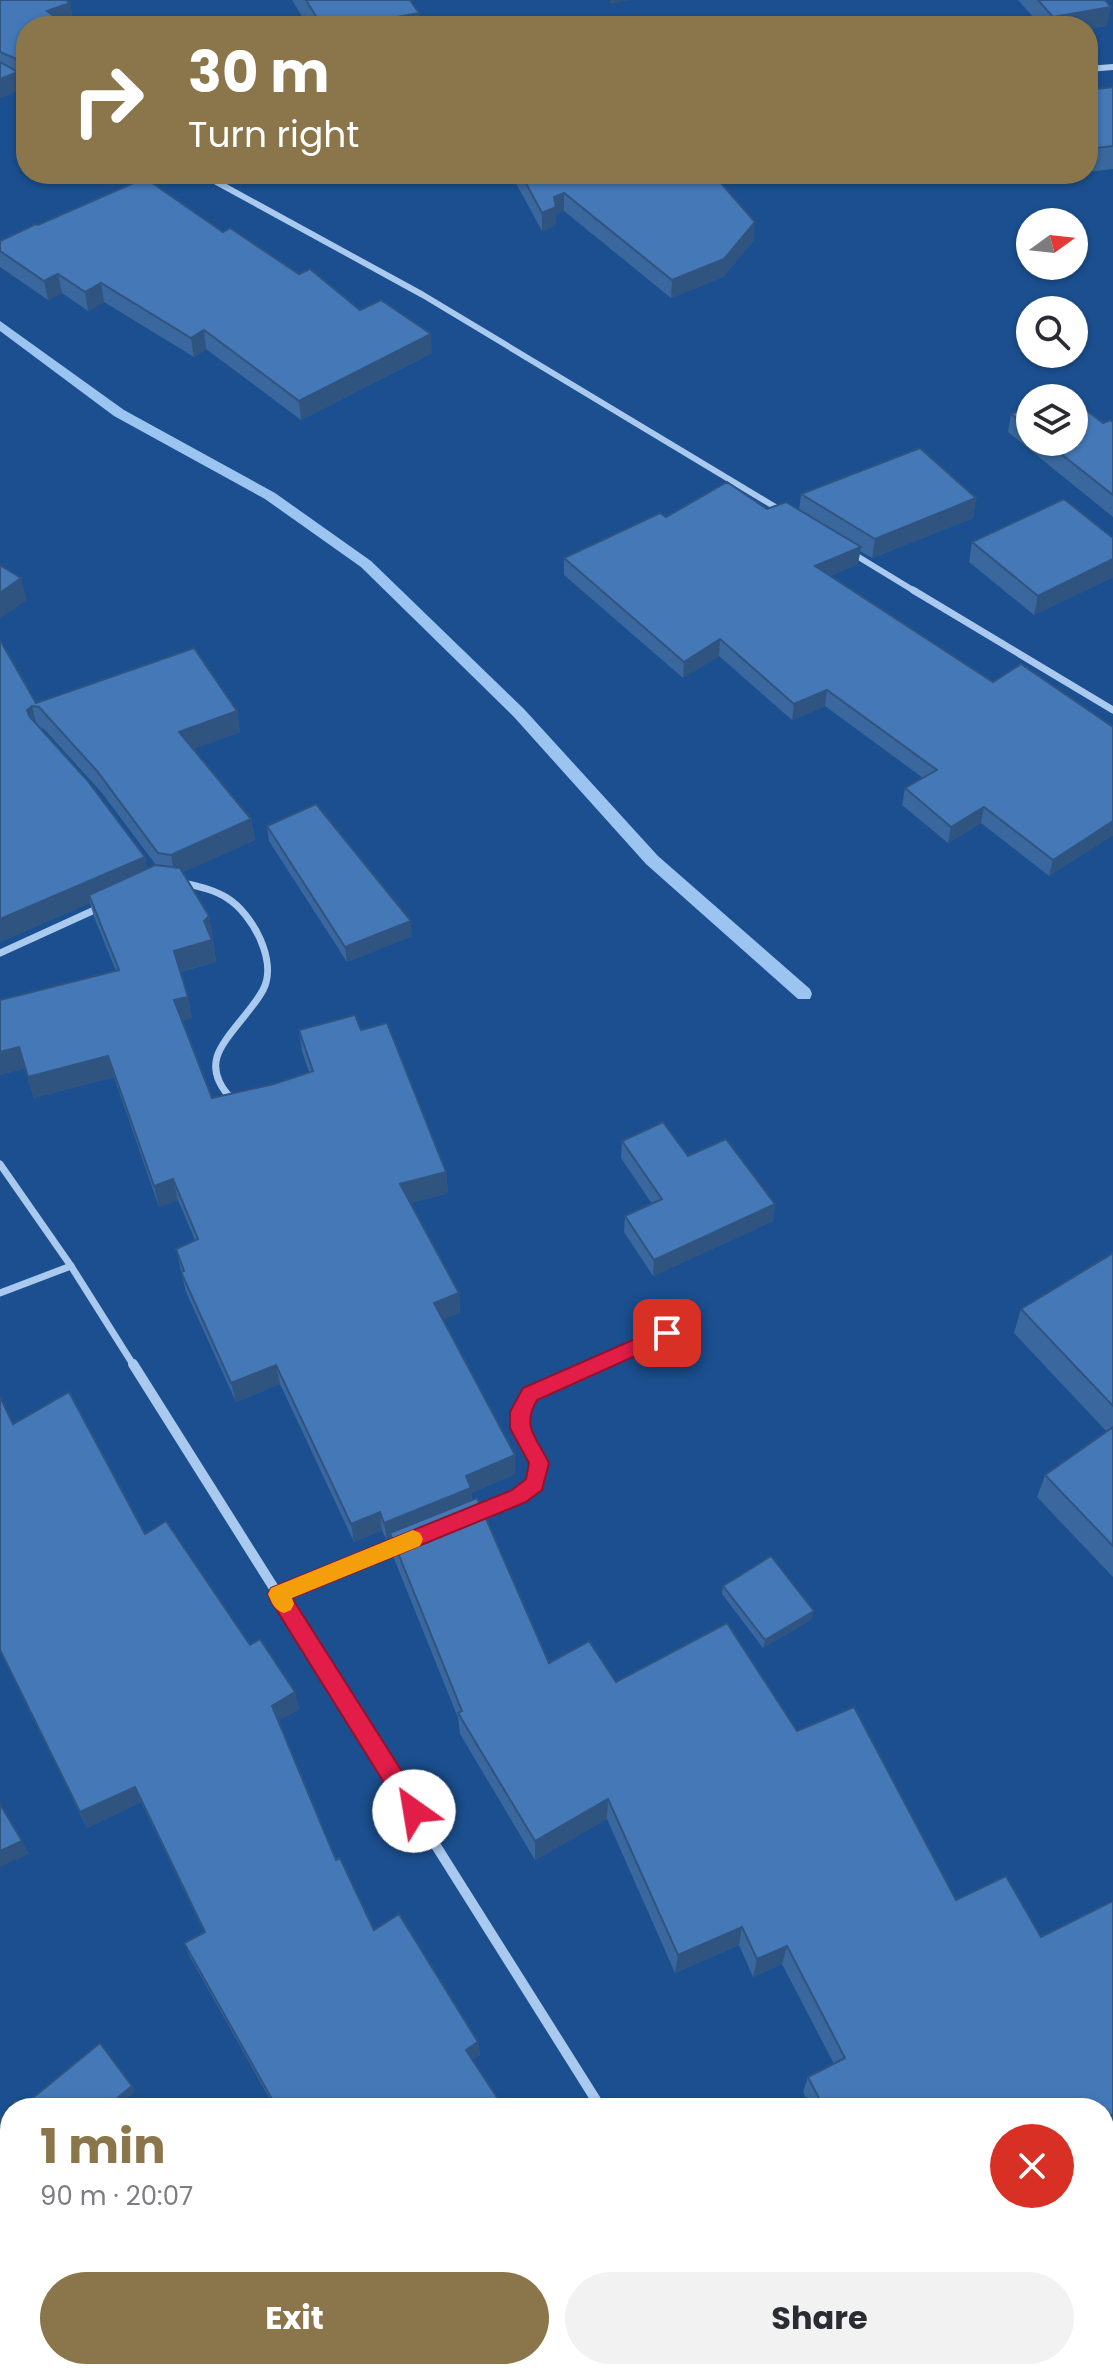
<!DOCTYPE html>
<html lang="en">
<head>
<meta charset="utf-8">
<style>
	:root { --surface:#fff; --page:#f2f2f3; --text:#2b2b33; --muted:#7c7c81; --accent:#8a764a }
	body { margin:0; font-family:Poppins,sans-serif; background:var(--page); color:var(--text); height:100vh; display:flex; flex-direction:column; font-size:30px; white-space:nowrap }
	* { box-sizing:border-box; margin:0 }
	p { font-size:26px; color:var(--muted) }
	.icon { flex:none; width:44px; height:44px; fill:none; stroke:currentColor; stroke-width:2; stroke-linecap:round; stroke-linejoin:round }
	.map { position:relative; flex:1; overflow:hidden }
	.drawer { position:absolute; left:0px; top:2098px; width:1114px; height:282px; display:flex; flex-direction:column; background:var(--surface); border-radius:32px 32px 0 0; box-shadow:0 2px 6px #0004 }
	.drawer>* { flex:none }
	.top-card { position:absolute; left:16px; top:16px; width:1082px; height:168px; border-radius:32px; box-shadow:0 2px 6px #0004; background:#8a764a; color:#fff; overflow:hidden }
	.needle { width:52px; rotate:75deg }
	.tools { position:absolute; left:1016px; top:208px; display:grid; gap:16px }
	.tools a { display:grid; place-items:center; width:72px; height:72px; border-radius:50%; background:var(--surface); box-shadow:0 2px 6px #0004; font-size:40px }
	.pin { position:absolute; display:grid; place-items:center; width:68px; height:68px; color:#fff; margin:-34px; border-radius:16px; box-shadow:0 4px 12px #0006 }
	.me { position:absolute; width:88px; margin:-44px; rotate:328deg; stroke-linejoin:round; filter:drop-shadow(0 0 6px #0008) }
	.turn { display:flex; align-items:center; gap:28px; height:168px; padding:0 40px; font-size:36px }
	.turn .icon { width:104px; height:104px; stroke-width:2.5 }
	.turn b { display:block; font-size:56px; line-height:68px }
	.round { display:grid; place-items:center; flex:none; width:84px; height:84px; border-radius:42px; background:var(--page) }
	.head { display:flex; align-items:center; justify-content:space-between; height:136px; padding:0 40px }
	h1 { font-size:48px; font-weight:700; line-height:60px; color:var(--accent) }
	.primary-button { display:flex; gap:16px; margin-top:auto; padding:16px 40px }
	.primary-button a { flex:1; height:92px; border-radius:48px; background:var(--accent); color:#fff; font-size:32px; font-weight:700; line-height:92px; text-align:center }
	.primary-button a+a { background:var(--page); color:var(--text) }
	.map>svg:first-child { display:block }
</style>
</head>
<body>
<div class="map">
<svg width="1113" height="2379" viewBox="0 0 1113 2379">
	<rect width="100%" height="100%" fill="#1b4f8f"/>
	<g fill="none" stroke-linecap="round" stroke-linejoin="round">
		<polygon fill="#9cc4f0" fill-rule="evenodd" points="0,321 124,410 275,493 371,561 524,709 658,856 810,989 812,994 810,999 798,999 646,864 514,717 361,567 265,499 114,416 0,331"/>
		<g stroke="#a9c9ee" stroke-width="6">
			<polyline points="1088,69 1113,67"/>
			<polyline points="0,72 26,85"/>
			<polyline points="202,174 423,295 782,511"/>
			<polyline points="852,553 916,592"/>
		</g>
		<g stroke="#a9c9ee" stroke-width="7">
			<polyline points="913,590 1113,710"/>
			<path d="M180,882c16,4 33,7 47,16 26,16 51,64 36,92 -11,21 -40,47 -46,67 -5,17 5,33 17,44"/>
			<polyline points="0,953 101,907"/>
			<polyline points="0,1164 71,1266 134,1366"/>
			<polyline points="0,1293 71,1266"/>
			<polyline points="593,1366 667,1333"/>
		</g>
		<g stroke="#a9c9ee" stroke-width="10">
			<polyline points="133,1364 601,2108"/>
			<path d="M475,1514l44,-18 16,-12c11,-48 -29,-41 -5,-90l68,-30"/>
			<polyline points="278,1594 399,1545"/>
			<polyline points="766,2370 771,2379"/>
		</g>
	</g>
	<g fill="#3a679d" fill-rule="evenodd">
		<polygon points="0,0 70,3 73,21 64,24 26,26 26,79 19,76 21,89 0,98"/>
		<polygon points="292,0 410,0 420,26 308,26"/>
		<polygon points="1018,0 1105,0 1107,26 1088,29 1088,26 1041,26"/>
		<polygon points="1113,87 1113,169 1088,172 1088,90"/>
		<polygon points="511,174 713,174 754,240 723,277 671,298 564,211 556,214 556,225 542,231"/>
		<polygon points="1045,174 1068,174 1046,176"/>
		<polygon points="38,225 223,232 299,274 432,353 301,420 206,349 194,357 104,302 88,311 62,293 48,300 0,267 0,241"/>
		<polygon points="1030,406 1030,442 1074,442 1113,422 1113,517 1008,432 1011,414"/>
		<polygon points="801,494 976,498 973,518 872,558 860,551 858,564 830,576 993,682 1113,727 1113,835 1049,876 981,823 948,843 902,805 905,788 923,778 825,706 792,720 719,656 683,678 564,575 564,558 666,517 767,509 799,510"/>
		<polygon points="1113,538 1113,577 1034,615 969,562 972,542"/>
		<path d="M0,640l36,63 158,-55 43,63 3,21 -47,17 58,70 4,21 -72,32 26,44 7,46 -36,10 8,25 4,21 -10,3 30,77 62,-14 35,-12 -7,-21 -3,-21 56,-15 6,15 26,-7 59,149 2,21 -38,10 49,90 1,20 -17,6 72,136v19l-44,19 1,7 5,-2 72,165 40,-22 27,41 111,-59 70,108 57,-24 102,193 50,-24 35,61 72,-36v222l-9,4v-19h-293l-8,-16 5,-15 26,-13 -52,-100 -29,13 -14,-32 -64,28 -68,-154 -72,41 -75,-126 -2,-16 -65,-162 -2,-16 -4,1 -5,-11 -28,12 -74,-158 -44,18 -50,-110 -10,-43 19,-9 -17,-40 -19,7 -45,-130 -80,21 -9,-30 -25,7v-75l116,-29 -22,-54 -4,-14 -90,39zM39,728l5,1 58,64 54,72 -9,3 -2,-11 -58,-77z"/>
		<polygon points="267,826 412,936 347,962 269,841"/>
		<polygon points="622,1141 775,1204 773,1221 653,1276 624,1232 625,1216 652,1204 621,1158"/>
		<polygon points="1113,1253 1113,1577 1037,1497 1045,1475 1107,1432 1014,1333 1021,1309"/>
		<polygon points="13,1424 145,1534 295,1692 299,1709 278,1721 336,1860 374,1930 478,2042 480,2055 472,2060 504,2108 275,2108 190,1957 184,1943 204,1932 141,1802 87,1828 0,1650"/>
		<polygon points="723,1586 812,1619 763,1648 722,1594"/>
	</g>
	<g fill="#305480">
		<polygon points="610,0 633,0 610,4"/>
		<polygon points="70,3 73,21 57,26 47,11"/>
		<polygon points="1111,7 1107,26 1088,29 1088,26 1052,26 1053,17"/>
		<polygon points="419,13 420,26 347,26"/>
		<polygon points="18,72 21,89 0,98 0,79"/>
		<polygon points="564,193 564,211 556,214 556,225 542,231 542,213 554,197"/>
		<polygon points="755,222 754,240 723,277 671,298 672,280"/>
		<polygon points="58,274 62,293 48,300 44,281"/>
		<polygon points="101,283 104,302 88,311 85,292"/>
		<polygon points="204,330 206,349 194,357 191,338"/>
		<polygon points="431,334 432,353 301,420 299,401"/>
		<polygon points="976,498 973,518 872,558 875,539"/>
		<polygon points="861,547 858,564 813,583 815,566"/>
		<polygon points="1113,559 1113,577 1034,615 1038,596"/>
		<polygon points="21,578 27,600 0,618 0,593"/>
		<polygon points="720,639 719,656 683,678 684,662"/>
		<polygon points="827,690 825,706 792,720 794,704"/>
		<polygon points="32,706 37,727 33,732 27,710"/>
		<polygon points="237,711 240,732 183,753 179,732"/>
		<polygon points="984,807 981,823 948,843 951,827"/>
		<polygon points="251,819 255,840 175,876 171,855"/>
		<polygon points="1113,821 1113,835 1049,876 1053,860"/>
		<polygon points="145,857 149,877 89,895 90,903 0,942 0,919"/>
		<polygon points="209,916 213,938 210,941 212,940 216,962 178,972 174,951"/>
		<polygon points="411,921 412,936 347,962 345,947"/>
		<polygon points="188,997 192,1018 179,1022 174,1000"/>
		<polygon points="19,1047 26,1068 0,1075 0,1052"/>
		<polygon points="108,1056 114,1077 34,1098 28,1077"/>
		<polygon points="446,1172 448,1193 402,1205 400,1184"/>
		<polygon points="173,1179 178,1200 159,1207 154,1186"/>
		<polygon points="775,1204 773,1221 653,1276 654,1260"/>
		<polygon points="459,1293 460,1313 436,1322 434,1303"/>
		<polygon points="276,1365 280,1384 236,1402 231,1383"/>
		<polygon points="515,1455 515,1474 471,1493 472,1506 390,1533 391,1540 387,1541 384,1523 466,1476"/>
		<polygon points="380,1512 382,1530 354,1542 351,1524"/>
		<polygon points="814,1611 812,1619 763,1648 765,1640"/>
		<polygon points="295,1692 299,1709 276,1723 272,1706"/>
		<polygon points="135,1787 141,1802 87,1828 80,1812"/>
		<polygon points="608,1799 607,1819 535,1860 535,1841"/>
		<polygon points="22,1841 29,1854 0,1867 0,1851"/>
		<polygon points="742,1927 739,1945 675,1973 678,1955"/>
		<polygon points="787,1946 782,1964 753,1977 757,1959"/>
		<polygon points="478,2042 480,2055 468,2063 466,2050"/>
		<polygon points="132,2086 135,2092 115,2108 105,2108"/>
		<polygon points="1113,2114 1113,2123 1104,2127 1104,2119"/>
	</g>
	<g fill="#4478b7" stroke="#305480" stroke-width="2">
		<polygon points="0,0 66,0 70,3 47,11 68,26 26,26 26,63 0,52"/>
		<polygon points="306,0 410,0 419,13 347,26 322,26"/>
		<polygon points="1038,0 1105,0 1111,7 1053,17"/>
		<polygon points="0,62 18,72 0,79"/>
		<polygon points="1113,87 1113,146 1088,149 1088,90"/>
		<polygon points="521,174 713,174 755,222 724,259 672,280 564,193 554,197 556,207 542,213"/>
		<polygon points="145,178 223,232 230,228 299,274 310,269 360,310 381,300 431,334 299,401 204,330 191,338 101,283 85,292 58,274 44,281 0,251 0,241 36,224 38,225"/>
		<polygon points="1061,392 1070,398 1048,398"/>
		<polygon points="1074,401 1103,423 1110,420 1113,422 1113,495 1046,442 1074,442"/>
		<polygon points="1030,406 1030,429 1011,414"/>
		<polygon points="920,448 976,498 875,539 801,494"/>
		<polygon points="727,482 767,509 786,502 861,547 815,566 993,682 1021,664 1113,727 1113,821 1053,860 984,807 951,827 905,788 937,770 827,690 794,704 720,639 684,662 564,558 660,513 666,517"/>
		<polygon points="1064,499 1113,538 1113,559 1038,596 972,542"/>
		<polygon points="0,565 21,578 0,593"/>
		<polygon points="0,640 36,703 194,648 237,711 179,732 251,819 171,855 158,853 97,771 39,707 32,706 27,710 29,716 87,780 145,857 0,919"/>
		<polygon points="316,804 411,921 345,947 267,826"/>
		<polygon points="155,865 180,868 209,916 204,921 212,940 174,951 188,997 174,1000 212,1098 274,1084 313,1071 299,1030 355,1015 361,1030 387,1023 446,1172 400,1184 459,1293 434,1303 515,1455 466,1476 471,1488 384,1523 380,1512 351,1524 276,1365 231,1383 181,1272 184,1271 176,1249 198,1239 173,1179 154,1186 108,1056 28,1077 19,1047 0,1052 0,1000 119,970 89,895"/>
		<polygon points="663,1122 688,1156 726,1139 775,1204 654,1260 625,1216 662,1199 622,1141"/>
		<polygon points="1113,1253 1113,1406 1021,1309"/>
		<polygon points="69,1392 145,1534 166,1521 250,1645 260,1639 295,1692 272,1706 336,1860 340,1858 374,1930 399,1914 478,2042 466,2050 504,2108 277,2108 184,1943 205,1932 135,1787 80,1812 0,1650 0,1397 13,1424"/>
		<polygon points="1113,1427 1113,1546 1045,1475"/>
		<polygon points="477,1498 549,1663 589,1641 616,1682 727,1623 797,1731 854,1707 956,1900 1006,1876 1041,1937 1113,1901 1113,2114 1104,2119 1104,2108 824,2108 808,2077 845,2058 787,1946 757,1959 742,1927 678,1955 608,1799 535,1841 458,1713 462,1711 390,1533"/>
		<polygon points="771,1556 814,1611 765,1640 723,1586"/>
		<polygon points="0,1804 22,1841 0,1851"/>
		<polygon points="100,2043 132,2086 105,2108 10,2108 10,2188 0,2178 0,2119 16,2100 23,2106"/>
		<polygon points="7,2202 10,2205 10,2308 0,2300 0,2212"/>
		<polygon points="373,2370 451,2370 457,2379 378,2379"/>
	</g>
	<path fill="#e11d48" stroke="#92132f" stroke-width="2" d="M667,1325l6,2 3,6 -3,6 -136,61c-16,27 0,38 12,63l-7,27 -16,12 -234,96 130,205 3,8 -3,7 -8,3 -8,-3 -135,-217 -3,-7 3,-6 241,-98 14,-11 3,-16 -19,-35v-16l13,-24z"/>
	<path fill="#f59e0b" d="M413,1530l7,3 3,6 -3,7 -128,52 2,6 -3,6 -7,3c-10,-3 -12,-10 -16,-19l3,-6z"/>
</svg>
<div class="tools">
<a><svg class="needle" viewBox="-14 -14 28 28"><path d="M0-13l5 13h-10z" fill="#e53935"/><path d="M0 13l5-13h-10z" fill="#7c7c81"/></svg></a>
<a><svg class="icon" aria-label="search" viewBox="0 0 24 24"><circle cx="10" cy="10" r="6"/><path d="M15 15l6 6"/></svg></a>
<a><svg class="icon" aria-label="layers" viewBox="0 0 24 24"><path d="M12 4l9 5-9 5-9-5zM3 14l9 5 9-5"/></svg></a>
</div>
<div class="pin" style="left:667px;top:1333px;background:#d93025"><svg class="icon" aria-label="arrive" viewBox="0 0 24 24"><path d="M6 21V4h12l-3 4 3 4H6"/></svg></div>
<svg class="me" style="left:414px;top:1811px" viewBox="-20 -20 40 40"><circle r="19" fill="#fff"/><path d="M0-13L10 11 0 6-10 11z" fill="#e11d48"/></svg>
<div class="top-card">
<div class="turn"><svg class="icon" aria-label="right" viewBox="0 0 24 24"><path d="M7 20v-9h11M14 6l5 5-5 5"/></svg><div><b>30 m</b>Turn right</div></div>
</div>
<section class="drawer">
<div class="head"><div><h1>1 min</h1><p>90 m · 20:07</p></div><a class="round" style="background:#d93025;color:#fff"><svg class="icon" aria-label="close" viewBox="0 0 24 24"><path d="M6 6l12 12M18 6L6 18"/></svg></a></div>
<div class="primary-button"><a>Exit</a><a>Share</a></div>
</section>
</div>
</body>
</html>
